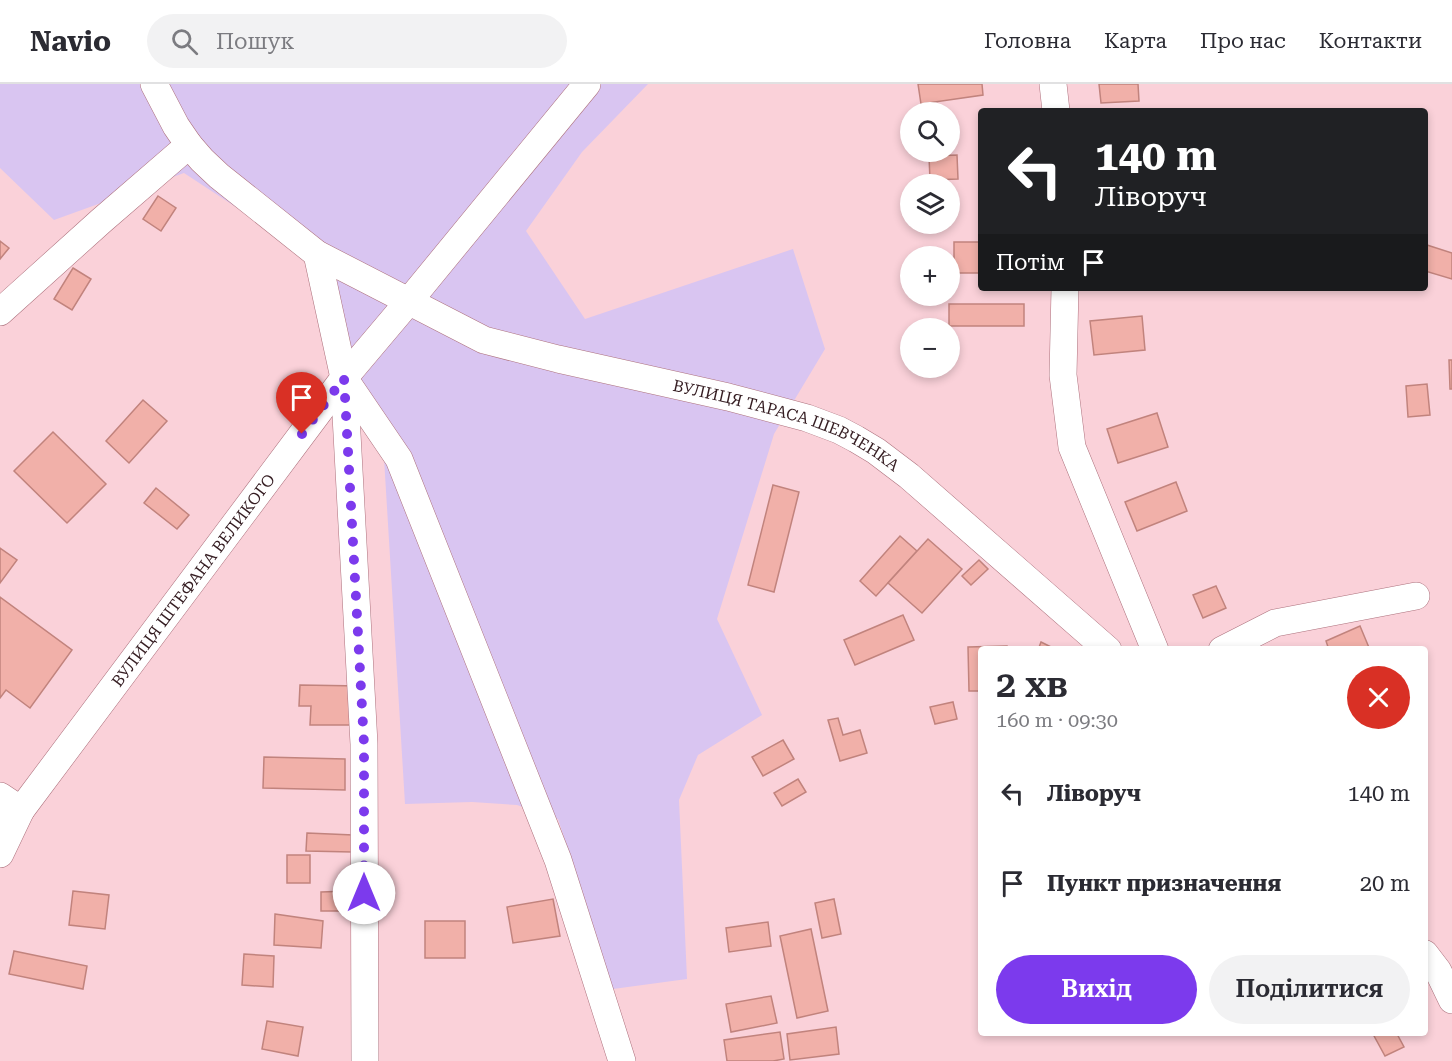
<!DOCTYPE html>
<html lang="uk">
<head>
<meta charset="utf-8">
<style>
	:root { --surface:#fff; --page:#f2f2f3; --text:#2b2b33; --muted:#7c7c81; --line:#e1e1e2; --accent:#7c3aed }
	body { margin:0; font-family:"Roboto Serif",serif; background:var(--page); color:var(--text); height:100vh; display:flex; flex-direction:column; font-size:22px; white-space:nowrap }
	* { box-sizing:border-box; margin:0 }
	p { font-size:20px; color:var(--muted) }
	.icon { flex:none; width:33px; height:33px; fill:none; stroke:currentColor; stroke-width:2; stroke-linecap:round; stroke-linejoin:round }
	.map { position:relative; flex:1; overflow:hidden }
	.sheet { position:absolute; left:978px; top:562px; width:450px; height:390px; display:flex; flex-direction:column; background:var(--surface); border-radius:6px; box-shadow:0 3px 9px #0003 }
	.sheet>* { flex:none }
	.top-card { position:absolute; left:978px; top:24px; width:450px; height:183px; border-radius:6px; box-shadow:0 3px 9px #0003; background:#202124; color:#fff; overflow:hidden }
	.fabs { position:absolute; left:900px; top:18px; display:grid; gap:12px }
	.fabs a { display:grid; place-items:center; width:60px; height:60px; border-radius:50%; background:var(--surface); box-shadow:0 3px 9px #0003; font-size:30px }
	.pin { position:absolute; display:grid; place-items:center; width:51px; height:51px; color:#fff; margin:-62px -26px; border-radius:50% 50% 50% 0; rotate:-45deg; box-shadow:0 0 6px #0007 }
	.pin .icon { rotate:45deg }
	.me { position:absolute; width:66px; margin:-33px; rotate:0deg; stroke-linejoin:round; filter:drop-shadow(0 0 4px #0008) }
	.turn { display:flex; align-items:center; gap:21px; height:126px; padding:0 18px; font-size:27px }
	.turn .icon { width:78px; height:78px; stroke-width:2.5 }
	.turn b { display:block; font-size:42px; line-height:51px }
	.then { display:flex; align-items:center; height:57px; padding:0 18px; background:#0003; gap:12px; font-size:22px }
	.round { display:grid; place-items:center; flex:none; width:63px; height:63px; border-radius:32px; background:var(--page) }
	.summary { display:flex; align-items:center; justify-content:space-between; height:102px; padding:0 18px }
	h1 { font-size:36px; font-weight:600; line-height:45px }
	.cta { display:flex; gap:12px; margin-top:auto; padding:12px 18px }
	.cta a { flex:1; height:69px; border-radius:36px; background:var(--accent); color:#fff; font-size:24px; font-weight:600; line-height:69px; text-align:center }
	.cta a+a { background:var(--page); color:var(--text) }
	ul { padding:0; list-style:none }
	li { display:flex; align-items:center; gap:18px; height:90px; padding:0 18px }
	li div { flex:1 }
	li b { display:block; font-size:22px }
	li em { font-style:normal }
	header { display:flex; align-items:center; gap:36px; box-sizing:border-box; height:84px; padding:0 30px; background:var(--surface); border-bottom:2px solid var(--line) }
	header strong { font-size:28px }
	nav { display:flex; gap:33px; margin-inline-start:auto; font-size:21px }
	.search { width:420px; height:54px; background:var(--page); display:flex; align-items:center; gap:15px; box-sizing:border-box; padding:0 21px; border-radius:33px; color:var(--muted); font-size:22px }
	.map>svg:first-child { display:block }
</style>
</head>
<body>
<header>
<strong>Navio</strong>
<div class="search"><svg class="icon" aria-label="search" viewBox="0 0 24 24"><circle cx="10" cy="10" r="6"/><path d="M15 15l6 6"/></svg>Пошук</div>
<nav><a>Головна</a><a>Карта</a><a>Про нас</a><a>Контакти</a></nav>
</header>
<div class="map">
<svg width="1452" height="977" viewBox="0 0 1452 977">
	<rect width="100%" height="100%" fill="#fad1d9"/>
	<polygon fill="#d9c5f1" points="0,0 648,0 582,68 526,147 585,235 793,165 825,265 774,350 717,535 762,631 698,671 679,716 687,895 613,905 558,735 517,721 472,718 405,720 384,374 344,294 335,188 184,89 54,136 0,84"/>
	<g fill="#f1b0a9" stroke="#c1837d" stroke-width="1.5">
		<polygon points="918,0 982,0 983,11 921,20"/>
		<polygon points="1099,0 1138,0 1139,17 1101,19"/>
		<polygon points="957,71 958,95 930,96 929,72"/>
		<polygon points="158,112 176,124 161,147 143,135"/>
		<polygon points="0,157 9,164 0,175"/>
		<rect x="954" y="158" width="27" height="31"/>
		<polygon points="1427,161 1452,169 1452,195 1425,187 1425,168"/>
		<polygon points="73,184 91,195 72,226 54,215"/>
		<rect x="949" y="220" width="75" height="22"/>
		<polygon points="1142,232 1145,266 1094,271 1090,237"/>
		<polygon points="1449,276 1452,276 1452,305 1450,305"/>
		<polygon points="1427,300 1430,331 1408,333 1406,302"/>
		<polygon points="143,316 167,337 129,379 106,357"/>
		<polygon points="1157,329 1168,363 1118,379 1107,345"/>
		<polygon points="53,348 106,400 67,439 14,387"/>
		<polygon points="1176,398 1187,427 1137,447 1125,418"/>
		<polygon points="773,401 799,408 774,508 748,501"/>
		<polygon points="156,404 189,431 177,445 144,419"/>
		<polygon points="900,452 917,467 876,512 860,497"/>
		<polygon points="928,455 962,485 922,529 888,499"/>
		<polygon points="0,464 17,476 0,499"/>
		<polygon points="979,476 988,485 971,501 962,492"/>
		<polygon points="1216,502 1226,524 1203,534 1193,511"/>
		<polygon points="0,513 72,566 30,624 6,606 0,614"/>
		<polygon points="903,531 914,556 855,581 844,556"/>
		<polygon points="1360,542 1370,566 1329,566 1326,557"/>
		<polygon points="1041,558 1057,566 1038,566"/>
		<polygon points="1007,562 1007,566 981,566 981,607 969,607 968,563"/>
		<polygon points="300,601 360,602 359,641 310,641 311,622 299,622"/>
		<polygon points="953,618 957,635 935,640 930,623"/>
		<polygon points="838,634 843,651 860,646 867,669 840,677 828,636"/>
		<polygon points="783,656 794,675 763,692 752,673"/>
		<polygon points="264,673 345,675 345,706 263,704"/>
		<polygon points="798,695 806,708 782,722 774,709"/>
		<polygon points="307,749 353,751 352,768 306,767"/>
		<rect x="287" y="771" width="23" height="28"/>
		<polygon points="73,807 109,811 105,845 69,841"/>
		<polygon points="349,807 349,827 321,827 321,808"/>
		<polygon points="553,815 560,852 513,859 507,823"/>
		<polygon points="834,815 841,850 822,854 815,819"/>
		<polygon points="275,830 323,837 321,864 274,861"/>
		<rect x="425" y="837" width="40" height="37"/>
		<polygon points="768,838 771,862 729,868 726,844"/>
		<polygon points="811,845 828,927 797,934 780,852"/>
		<polygon points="14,867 87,882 83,905 9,890"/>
		<polygon points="244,870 274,872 273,903 242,901"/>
		<polygon points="771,912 777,939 731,948 726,920"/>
		<polygon points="267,937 303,943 298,972 262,965"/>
		<polygon points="836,943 839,970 790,976 787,950"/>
		<polygon points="780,948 784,975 773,977 727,977 724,956"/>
		<polygon points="1373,950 1397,950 1404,963 1385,972"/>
	</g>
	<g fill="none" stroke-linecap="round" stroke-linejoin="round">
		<g stroke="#ad717d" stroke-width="28">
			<g id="minor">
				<path id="s1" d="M154,0l22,42 13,19 13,15 17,16 98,78 167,86 74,19 170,38 79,21 32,12 17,9 20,12 33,25 199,174"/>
				<polyline points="1053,0 1056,27"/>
				<polyline points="317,170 344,294 399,375 558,776 622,977"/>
				<polyline points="1065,204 1063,291 1072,363 1155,566"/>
				<polyline points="0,228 101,137 189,61"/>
				<polyline points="344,295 364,660 365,977"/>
				<polyline points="1222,566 1275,539 1416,512"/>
				<polyline points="0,712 21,726 0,770"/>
				<path id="s2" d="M0,735l21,-9 323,-432 65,-77 178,-217"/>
				<polyline points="1425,870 1438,887 1452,916"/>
			</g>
		</g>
		<use href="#minor" stroke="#fff" stroke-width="27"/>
	</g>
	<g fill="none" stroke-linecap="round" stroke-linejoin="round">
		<polyline stroke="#7c3aed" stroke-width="10" stroke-dasharray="0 18" points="302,350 344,294 364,660 364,809"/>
	</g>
	<g text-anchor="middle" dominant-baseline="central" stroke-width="4.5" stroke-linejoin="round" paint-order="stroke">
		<g font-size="16" fill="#351d22" stroke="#fee3e7">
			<text stroke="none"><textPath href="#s1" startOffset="742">ВУЛИЦЯ ТАРАСА ШЕВЧЕНКА</textPath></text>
			<text stroke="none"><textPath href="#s2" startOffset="310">ВУЛИЦЯ ШТЕФАНА ВЕЛИКОГО</textPath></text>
		</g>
	</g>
</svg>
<div class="fabs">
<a><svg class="icon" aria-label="search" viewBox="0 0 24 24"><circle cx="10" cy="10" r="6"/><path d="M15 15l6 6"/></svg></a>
<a><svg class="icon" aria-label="layers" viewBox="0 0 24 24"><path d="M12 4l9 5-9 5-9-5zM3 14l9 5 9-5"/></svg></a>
<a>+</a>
<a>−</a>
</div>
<div class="pin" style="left:302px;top:350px;background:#d93025"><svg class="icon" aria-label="arrive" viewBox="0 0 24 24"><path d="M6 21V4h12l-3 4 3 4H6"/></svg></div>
<svg class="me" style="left:364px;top:809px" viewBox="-20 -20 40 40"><circle r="19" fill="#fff"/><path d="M0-13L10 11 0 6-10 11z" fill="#7c3aed"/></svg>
<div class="top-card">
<div class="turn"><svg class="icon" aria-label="left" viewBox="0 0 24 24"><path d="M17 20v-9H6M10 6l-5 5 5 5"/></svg><div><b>140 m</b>Ліворуч</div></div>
<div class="then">Потім<svg class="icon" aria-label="arrive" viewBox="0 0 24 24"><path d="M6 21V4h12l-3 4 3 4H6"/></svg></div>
</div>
<section class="sheet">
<div class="summary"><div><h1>2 хв</h1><p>160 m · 09:30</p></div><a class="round" style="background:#d93025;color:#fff"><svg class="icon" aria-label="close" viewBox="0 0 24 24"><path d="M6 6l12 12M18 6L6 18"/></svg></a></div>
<ul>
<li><svg class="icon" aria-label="left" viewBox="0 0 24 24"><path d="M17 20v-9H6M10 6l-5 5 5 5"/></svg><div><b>Ліворуч</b></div><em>140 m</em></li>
<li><svg class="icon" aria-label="arrive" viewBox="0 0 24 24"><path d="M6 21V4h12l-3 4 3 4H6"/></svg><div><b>Пункт призначення</b></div><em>20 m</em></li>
</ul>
<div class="cta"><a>Вихід</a><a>Поділитися</a></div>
</section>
</div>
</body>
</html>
